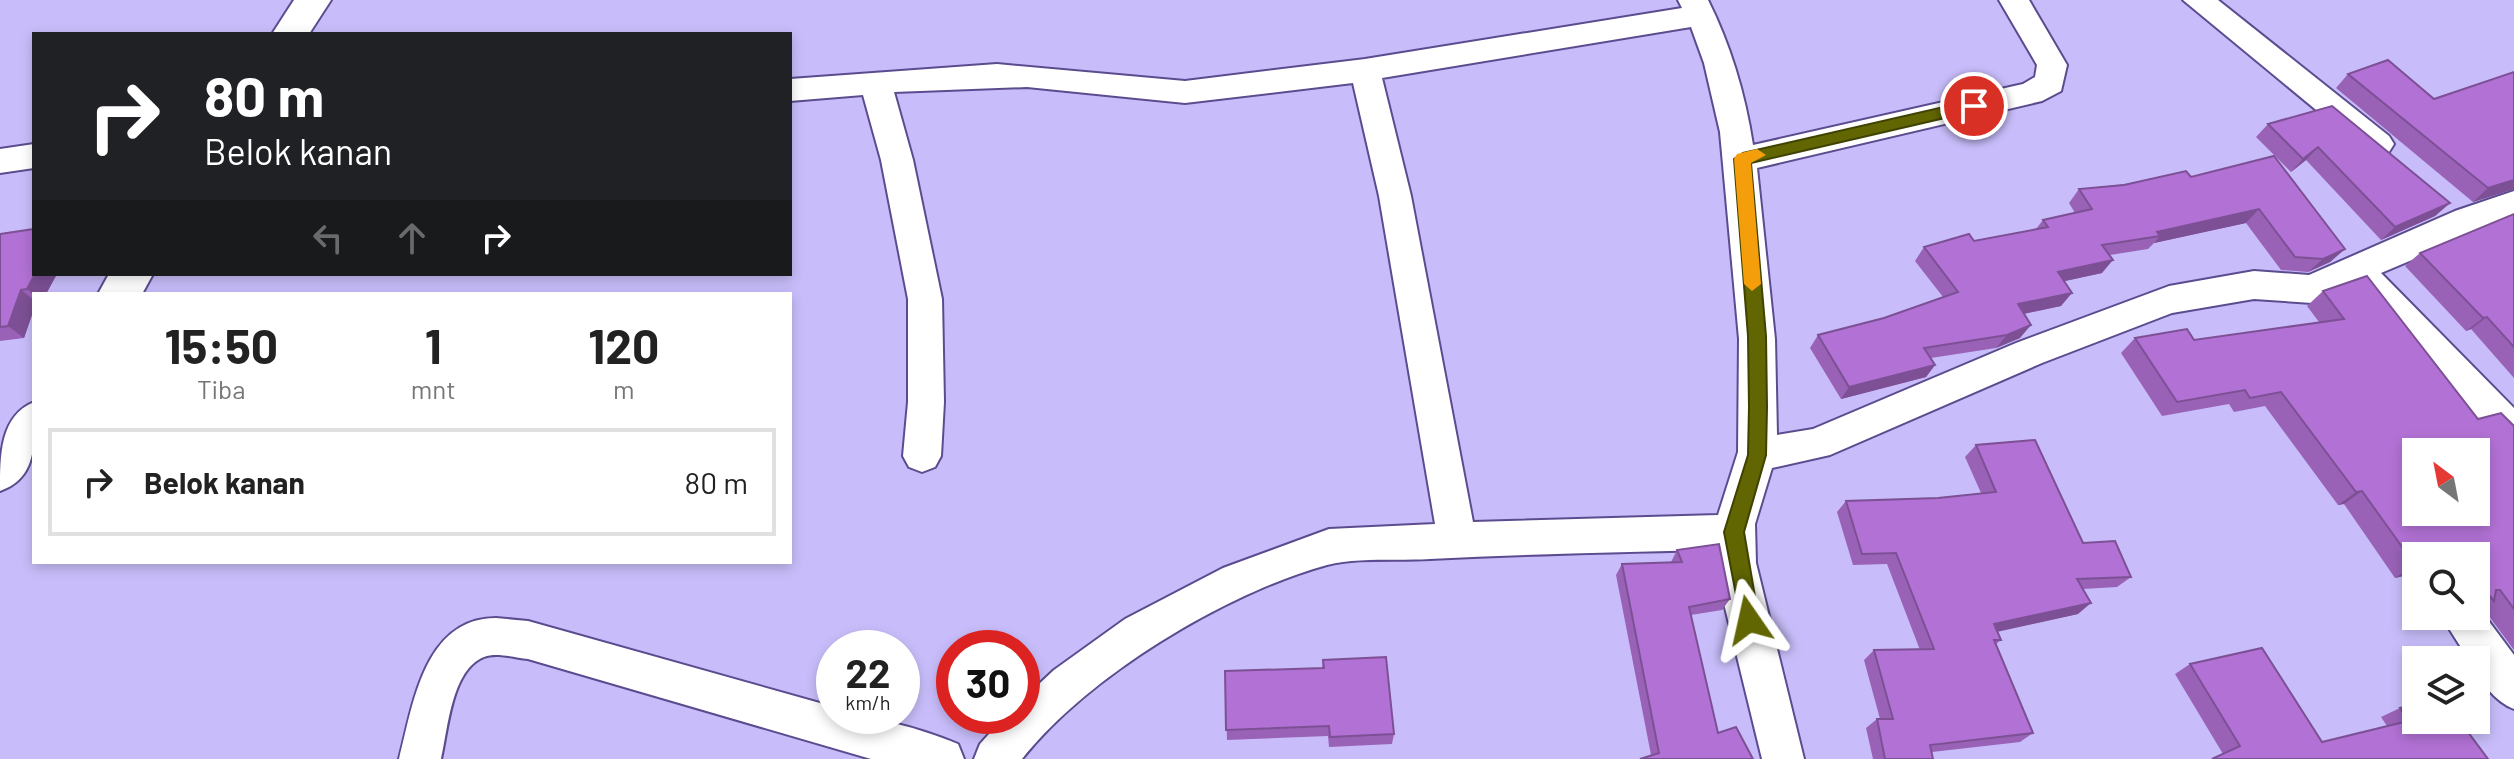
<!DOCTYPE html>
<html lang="id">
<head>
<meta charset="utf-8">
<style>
	:root { --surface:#fff; --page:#f2f2f2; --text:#222; --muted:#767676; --line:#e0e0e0 }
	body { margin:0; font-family:Barlow,sans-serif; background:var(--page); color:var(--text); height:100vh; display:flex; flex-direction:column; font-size:30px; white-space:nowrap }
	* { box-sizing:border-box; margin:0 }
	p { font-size:26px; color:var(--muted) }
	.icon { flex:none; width:44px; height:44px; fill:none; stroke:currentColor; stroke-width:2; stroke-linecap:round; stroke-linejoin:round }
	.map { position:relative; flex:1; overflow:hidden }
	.drawer { position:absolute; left:32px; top:292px; width:760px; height:272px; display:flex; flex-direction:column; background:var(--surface); border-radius:0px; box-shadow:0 4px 12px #0003 }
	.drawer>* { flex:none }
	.guide { position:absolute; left:32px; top:32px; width:760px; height:244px; border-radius:0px; box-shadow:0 4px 12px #0003; background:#202124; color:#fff; overflow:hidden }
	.needle { width:52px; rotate:328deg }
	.buttons { position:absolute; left:2402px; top:438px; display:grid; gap:16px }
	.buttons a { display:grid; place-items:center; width:88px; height:88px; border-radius:0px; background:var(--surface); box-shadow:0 4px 12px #0003; font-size:40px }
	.speed { position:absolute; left:816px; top:630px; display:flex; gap:16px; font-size:40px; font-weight:700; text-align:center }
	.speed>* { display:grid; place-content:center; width:104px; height:104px; border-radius:50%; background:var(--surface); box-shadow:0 4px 12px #0003; line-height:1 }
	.speed small { font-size:20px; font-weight:400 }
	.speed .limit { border:12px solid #d22; background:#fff; color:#111 }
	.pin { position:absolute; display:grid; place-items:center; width:68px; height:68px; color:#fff; margin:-34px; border:4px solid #fff; border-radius:50%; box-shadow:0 2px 8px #0007 }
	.me { position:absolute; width:88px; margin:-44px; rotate:349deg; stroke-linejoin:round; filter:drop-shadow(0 0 6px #0008) }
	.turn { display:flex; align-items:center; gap:28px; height:168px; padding:0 40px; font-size:36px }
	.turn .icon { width:104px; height:104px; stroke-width:2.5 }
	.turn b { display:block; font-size:56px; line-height:68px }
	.lanes { display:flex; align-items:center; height:76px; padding:0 40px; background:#0003; justify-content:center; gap:40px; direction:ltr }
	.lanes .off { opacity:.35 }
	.eta { display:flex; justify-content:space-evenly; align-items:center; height:136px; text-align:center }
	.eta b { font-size:48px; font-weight:700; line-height:56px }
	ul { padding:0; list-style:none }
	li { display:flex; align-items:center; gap:24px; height:108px; margin:0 16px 12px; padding:0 24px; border:4px solid var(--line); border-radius:0px }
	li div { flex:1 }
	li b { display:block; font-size:30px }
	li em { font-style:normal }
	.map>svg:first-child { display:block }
</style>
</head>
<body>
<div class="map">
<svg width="2514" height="759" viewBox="0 0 2514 759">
	<rect width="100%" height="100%" fill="#c8bdfa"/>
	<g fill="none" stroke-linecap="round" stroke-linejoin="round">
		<g stroke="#5c4c8f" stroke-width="4">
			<g id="street">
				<path d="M1678,0h30c22,44 37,93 45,145l270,-61 12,-7 2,-12 -38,-65h30l38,65 -6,26 -19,10 -285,67 18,171 2,96 36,-6 203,-86 153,-57 85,-15 55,4 146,-64 59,-20v26l-133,56 133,135v40l-13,-5 -150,-156 -39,16 -58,-4 -82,14 -130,50 -212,92 -58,13 -17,56 1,39 48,196h-42l-41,-168 -5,-41c-95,2 -190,4 -286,9 -32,2 -72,-2 -103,6 -102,28 -239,111 -305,194h-48l6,-15 25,-28h17v-16l32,-30 71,-51 98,-51 106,-39 106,-5 -56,-328 -26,-113 -168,20 -158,-16 -133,5 19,68 29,139 2,103 -3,54 -6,11 -13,5 -13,-5 -6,-11 5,-54v-103l-27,-139 -18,-65 -73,6v-22l207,-15 188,17 180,-22 317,-51zM1691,27l13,36 16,69 19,207 -1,113 -20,63 -245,7 -62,-326 -29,-118z"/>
				<polygon points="2183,0 2218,0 2389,136 2394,144 2389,152 2378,156 2367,152"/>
				<polygon points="34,144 34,168 0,173 0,149"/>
				<path d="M2476,604l38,51v54c-18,-7 -38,-29 -38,-49h-7l-28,-44h35z"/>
				<path d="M496,618l32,3 306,86v9c42,0 85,12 124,28l6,15h-93l-343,-100c-13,-1 -31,-7 -44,-2 -33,13 -36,73 -43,102h-42c14,-54 25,-141 97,-141z"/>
			</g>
		</g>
		<g stroke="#5c4c8f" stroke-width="4">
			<g id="highway">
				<polygon points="294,0 331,0 309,34 272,34"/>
				<polygon points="109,274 153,274 142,294 98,294"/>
				<path d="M34,402c0,36 6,75 -34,89 0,-36 0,-75 34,-89z"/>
			</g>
		</g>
		<use href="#street" fill="#fff" fill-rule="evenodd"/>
		<use href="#highway" fill="#fff" fill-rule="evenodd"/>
	</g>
	<g fill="#9962b7">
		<polygon points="2514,72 2514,189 2473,202 2336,88 2348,74 2434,99"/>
		<polygon points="2268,124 2450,203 2435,216 2381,240 2306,160 2291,172 2256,137"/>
		<polygon points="2191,177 2345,249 2330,262 2308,272 2281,270 2246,223 2154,243 2148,249 2110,255 2102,273 2064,281 2061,306 2024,314 2020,338 1996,348 1931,358 1935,365 1926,377 1841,399 1810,348 1818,335 1884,318 1943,297 1915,261 1924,247 1974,241 2036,229 2043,220 2075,213 2069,203 2079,189"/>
		<polygon points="2514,214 2514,378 2471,329 2466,331 2405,266 2420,253"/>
		<polygon points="0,234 57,274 46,294 34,294 34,309 24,338 0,341"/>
		<polygon points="2323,291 2478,419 2514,426 2514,650 2483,608 2476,611 2476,556 2416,556 2416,573 2395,578 2344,504 2338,505 2265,406 2234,412 2229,404 2162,416 2121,353 2135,338 2194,340 2319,322 2307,306"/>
		<polygon points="1976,445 2083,543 2131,577 2117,587 2083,589 2078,614 1997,631 2001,640 1996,644 2033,733 2020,742 1932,752 1933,759 1873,759 1866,728 1877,719 1880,719 1864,660 1874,650 1920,650 1887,564 1853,565 1837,512 1846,501 1938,498 1981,493 1965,457"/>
		<polygon points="1677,550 1730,599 1722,610 1691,615 1718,733 1651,755 1616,575 1622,564 1671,562"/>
		<polygon points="1323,660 1394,734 1392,744 1329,747 1328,736 1227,740 1225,671 1322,668"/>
		<polygon points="2190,664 2322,742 2387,726 2381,717 2400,708 2488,759 2223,754 2175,674"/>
	</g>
	<g fill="#7d5095">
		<polygon points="2318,147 2306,160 2291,172 2303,159"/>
		<polygon points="2514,180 2514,189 2473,202 2488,188"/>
		<polygon points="2450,203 2435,216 2381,240 2395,227"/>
		<polygon points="2259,209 2246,223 2154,243 2160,236 2157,232"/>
		<polygon points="2345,249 2330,262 2308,272 2323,259"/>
		<polygon points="2113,260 2102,273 2047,285 2058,272"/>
		<polygon points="35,274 57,274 46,294 34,295 27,289"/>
		<polygon points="21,290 34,300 34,309 24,338 8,326"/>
		<polygon points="2072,293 2061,306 2008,317 2018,304"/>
		<polygon points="2487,317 2471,329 2466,331 2483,318"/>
		<polygon points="2031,325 2020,338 1996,348 2007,335"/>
		<polygon points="1935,365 1926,377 1841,399 1849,387"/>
		<polygon points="2362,491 2344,504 2338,505 2356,492"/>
		<polygon points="2415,565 2416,565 2416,573 2395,578"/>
		<polygon points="2091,603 2078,614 1983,635 1994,624"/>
	</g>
	<g fill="#b272d5" stroke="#7d5095" stroke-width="2" fill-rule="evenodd">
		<polygon points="2388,60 2434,99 2514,72 2514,180 2488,188 2348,74"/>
		<polygon points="2332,106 2450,203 2395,227 2318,147 2303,159 2268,124"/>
		<polygon points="2274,156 2345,249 2323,259 2295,257 2259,209 2157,232 2160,236 2102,245 2113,260 2058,272 2072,293 2018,304 2031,325 2007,335 1924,348 1935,365 1849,387 1818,335 1884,318 1958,292 1924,247 1969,234 1974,241 2048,227 2043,220 2092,209 2079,189 2124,185 2186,171 2191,177"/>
		<polygon points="2514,214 2514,347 2487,317 2483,318 2420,253"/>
		<polygon points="34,229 34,274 35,274 27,289 21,290 8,326 0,327 0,234"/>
		<path d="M2367,276l111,143 23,-6 13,13v183l-14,-19h-4l-2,11 -18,-21v-24h-60v9h-1l-53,-74 -6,1 -75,-100 -31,6 -5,-8 -68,12 -42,-64 52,-9 7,11 150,-21 -21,-28zM2416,452h60v60h-60z"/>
		<polygon points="2035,440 2083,543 2115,541 2131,577 2077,579 2091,603 1994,624 2001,640 1994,640 2033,733 1930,745 1933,759 1885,759 1877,719 1893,719 1874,650 1934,649 1896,553 1862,554 1846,501 1938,498 1996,492 1976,445"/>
		<polygon points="1719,544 1730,599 1689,607 1718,733 1736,727 1753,759 1640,759 1659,753 1622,564 1682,562 1677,550"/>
		<polygon points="2262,648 2322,742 2408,721 2400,708 2416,704 2416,720 2459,720 2488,759 2212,759 2240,746 2190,664"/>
		<polygon points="1386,657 1394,734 1330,737 1329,726 1226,730 1225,671 1324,668 1323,660"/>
	</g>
	<polygon fill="#616602" stroke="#3f4201" stroke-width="2" points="1974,100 1982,106 1979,110 1751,163 1766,336 1767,407 1766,455 1744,532 1759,620 1756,626 1749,629 1742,626 1724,532 1748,455 1749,407 1748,336 1734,159 1743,153"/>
	<polygon fill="#f59e0b" points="1757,149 1766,155 1751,163 1761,284 1752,291 1744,284 1734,159 1737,154"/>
</svg>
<div class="buttons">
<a><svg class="needle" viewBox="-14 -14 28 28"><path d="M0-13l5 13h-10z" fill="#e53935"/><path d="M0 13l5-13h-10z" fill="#767676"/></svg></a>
<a><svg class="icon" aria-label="search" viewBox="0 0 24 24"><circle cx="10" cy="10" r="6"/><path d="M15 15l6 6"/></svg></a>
<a><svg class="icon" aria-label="layers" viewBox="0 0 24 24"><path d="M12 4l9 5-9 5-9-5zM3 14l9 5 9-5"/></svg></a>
</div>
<div class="speed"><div>22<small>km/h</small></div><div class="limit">30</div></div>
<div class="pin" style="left:1974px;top:106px;background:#d93025"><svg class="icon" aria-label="arrive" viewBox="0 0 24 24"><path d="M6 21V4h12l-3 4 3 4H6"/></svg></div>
<svg class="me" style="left:1749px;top:620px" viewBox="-20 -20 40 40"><path d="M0-17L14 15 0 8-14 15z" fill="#616602" stroke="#fff" stroke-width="4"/></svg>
<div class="guide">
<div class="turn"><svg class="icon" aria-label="right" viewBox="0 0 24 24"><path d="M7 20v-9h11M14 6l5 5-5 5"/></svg><div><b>80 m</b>Belok kanan</div></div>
<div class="lanes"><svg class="icon off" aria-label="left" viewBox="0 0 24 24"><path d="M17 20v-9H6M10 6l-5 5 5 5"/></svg><svg class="icon off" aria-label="ahead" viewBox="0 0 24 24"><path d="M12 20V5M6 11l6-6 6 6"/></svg><svg class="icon" aria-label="right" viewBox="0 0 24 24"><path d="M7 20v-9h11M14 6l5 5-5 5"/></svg></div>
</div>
<section class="drawer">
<div class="eta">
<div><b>15:50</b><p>Tiba</p></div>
<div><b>1</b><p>mnt</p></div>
<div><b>120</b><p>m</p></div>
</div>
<ul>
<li><svg class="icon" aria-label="right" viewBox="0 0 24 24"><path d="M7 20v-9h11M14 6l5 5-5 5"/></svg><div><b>Belok kanan</b></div><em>80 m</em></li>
</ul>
</section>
</div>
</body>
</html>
